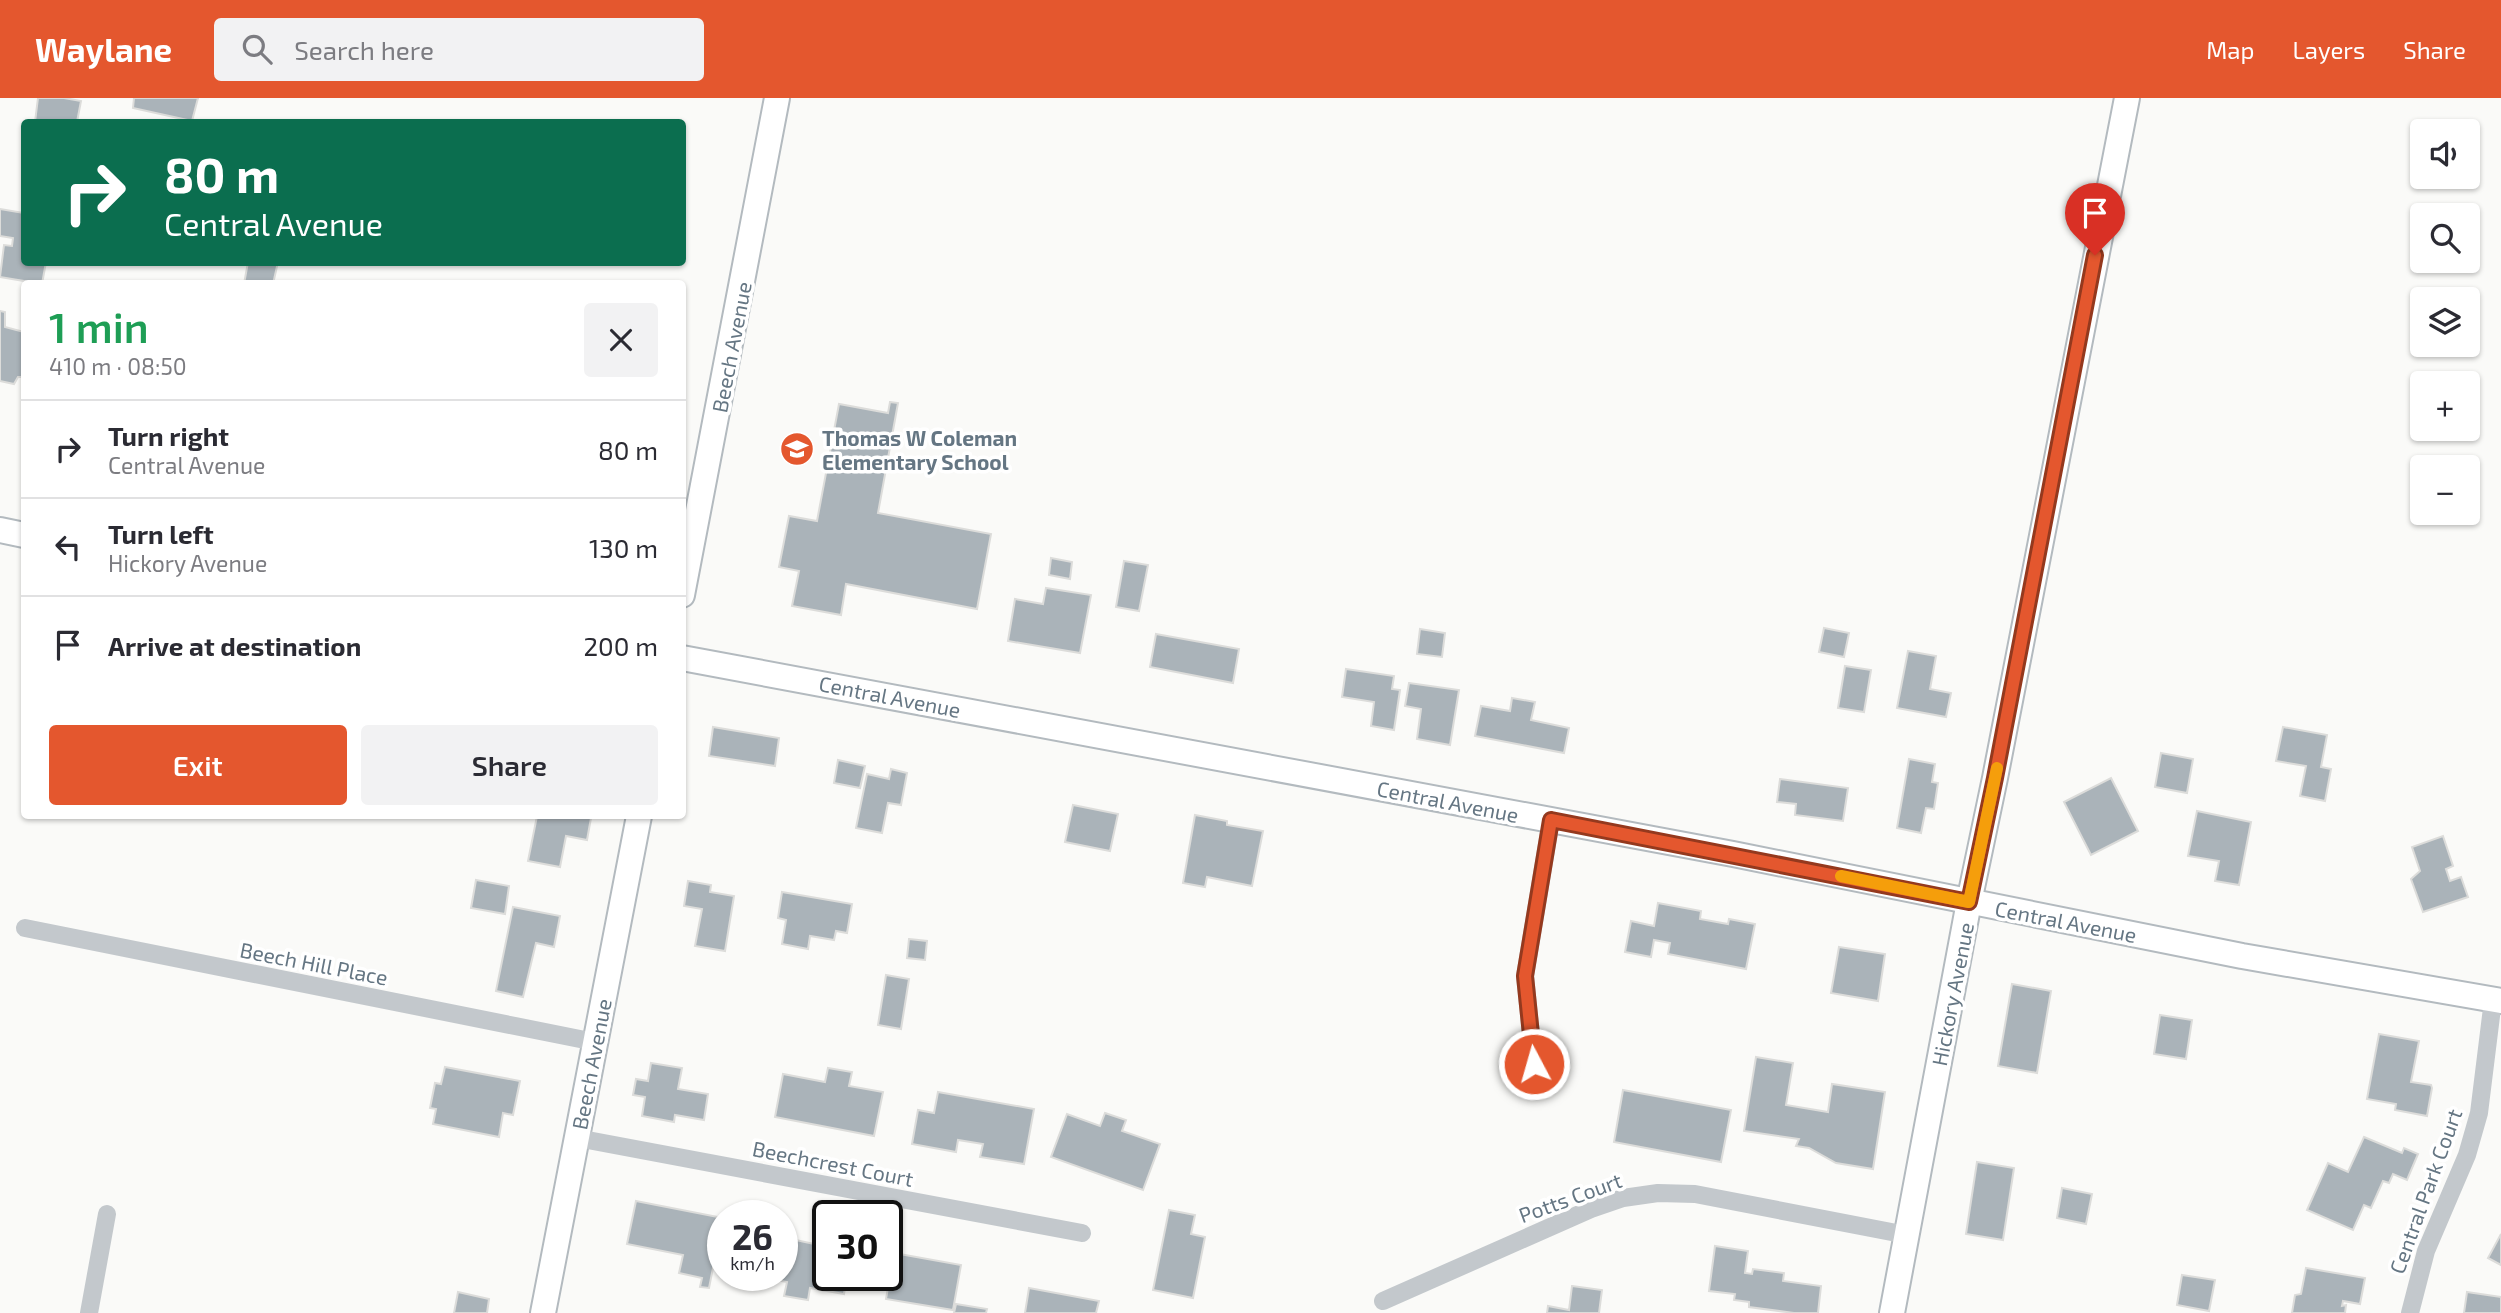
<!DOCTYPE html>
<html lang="en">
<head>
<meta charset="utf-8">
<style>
	:root { --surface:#fff; --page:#f2f2f3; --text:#2b2b33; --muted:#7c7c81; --line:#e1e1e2; --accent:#e4572e }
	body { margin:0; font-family:"Exo 2",sans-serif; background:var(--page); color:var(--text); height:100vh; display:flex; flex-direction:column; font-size:26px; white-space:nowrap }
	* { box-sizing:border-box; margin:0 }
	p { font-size:23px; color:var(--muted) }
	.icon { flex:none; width:38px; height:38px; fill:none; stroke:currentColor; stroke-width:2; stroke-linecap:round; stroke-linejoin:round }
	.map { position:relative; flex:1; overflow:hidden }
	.side { position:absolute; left:21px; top:182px; width:665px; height:539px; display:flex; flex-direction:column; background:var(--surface); border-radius:7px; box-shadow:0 2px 5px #0004 }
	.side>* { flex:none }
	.hud { position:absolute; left:21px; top:21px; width:665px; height:147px; border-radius:7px; box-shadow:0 2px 5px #0004; background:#0b6e4f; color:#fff; overflow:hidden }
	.buttons { position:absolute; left:2410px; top:21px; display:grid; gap:14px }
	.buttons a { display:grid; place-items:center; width:70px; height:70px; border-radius:7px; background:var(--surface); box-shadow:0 2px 5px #0004; font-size:35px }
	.speed { position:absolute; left:707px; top:1102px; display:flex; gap:14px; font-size:35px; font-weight:700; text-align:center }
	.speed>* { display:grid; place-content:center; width:91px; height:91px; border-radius:50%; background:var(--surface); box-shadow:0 2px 5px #0004; line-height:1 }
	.speed small { font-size:18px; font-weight:400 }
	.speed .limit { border:4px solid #111; border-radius:10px; background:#fff; color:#111 }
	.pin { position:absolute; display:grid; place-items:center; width:60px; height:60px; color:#fff; margin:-72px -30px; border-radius:50% 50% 50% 0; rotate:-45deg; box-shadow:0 0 7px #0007 }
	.pin .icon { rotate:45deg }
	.me { position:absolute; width:77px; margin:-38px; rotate:354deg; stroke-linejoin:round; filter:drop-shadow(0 0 5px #0008) }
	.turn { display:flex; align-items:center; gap:24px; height:147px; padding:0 28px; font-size:32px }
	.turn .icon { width:91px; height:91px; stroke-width:2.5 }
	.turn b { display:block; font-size:49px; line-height:60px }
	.round { display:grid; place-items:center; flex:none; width:74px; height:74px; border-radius:7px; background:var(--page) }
	.overview { display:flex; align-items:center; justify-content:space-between; height:119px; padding:0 28px }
	h1 { font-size:42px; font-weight:600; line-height:52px; color:#1e9e55 }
	.primary-button { display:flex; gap:14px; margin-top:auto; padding:14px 28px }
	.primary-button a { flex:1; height:80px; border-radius:7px; background:var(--accent); color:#fff; font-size:28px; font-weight:600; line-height:80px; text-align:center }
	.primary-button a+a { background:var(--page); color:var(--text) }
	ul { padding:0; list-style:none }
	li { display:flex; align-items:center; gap:21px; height:98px; padding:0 28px; border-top:2px solid var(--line) }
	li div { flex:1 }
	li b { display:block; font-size:26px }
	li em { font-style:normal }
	header { display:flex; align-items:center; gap:42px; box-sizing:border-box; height:98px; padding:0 35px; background:var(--accent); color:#fff }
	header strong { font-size:33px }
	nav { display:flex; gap:38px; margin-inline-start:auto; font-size:24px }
	.search { width:490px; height:63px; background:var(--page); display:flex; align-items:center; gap:18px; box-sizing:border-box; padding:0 24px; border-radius:7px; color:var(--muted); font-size:26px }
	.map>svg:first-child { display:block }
</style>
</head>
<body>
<header>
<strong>Waylane</strong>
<div class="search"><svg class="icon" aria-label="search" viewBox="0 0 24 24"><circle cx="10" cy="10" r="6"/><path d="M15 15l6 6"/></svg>Search here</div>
<nav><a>Map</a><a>Layers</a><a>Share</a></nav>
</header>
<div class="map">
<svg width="2501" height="1215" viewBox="0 0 2501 1215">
	<rect width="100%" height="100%" fill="#fafaf8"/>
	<g fill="#aab3b9" stroke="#dcdcda" stroke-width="2">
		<polygon points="38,0 64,0 81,3 77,24 35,24"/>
		<polygon points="134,0 198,0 192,23 133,10"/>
		<polygon points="0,111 24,115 24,164 46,164 42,186 0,179 4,147 12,148 13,140 0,138"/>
		<polygon points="248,164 278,164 273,186 244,186"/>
		<polygon points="0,213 5,214 5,229 24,234 24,279 18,279 14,286 0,283"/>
		<polygon points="890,304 898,305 878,415 991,436 977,511 846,486 841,517 792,508 799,473 779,469 789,418 817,423 839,306 888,315"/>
		<polygon points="1051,460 1072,464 1070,481 1049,477"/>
		<polygon points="1124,463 1148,467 1139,513 1116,509"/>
		<polygon points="1046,490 1091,497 1080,555 1008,543 1015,501 1043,506"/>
		<polygon points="1824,530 1849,535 1844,559 1819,554"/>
		<polygon points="1420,531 1445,535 1442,559 1417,556"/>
		<polygon points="1156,536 1239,551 1233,585 1150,569"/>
		<polygon points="1908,553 1936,558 1930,591 1951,595 1946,619 1897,610"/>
		<polygon points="1845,568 1871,572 1864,614 1838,610"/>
		<polygon points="1346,571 1394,578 1392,591 1400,592 1394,632 1371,628 1374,604 1342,599"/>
		<polygon points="1409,585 1459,592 1450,647 1417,641 1421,611 1405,608"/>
		<polygon points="1512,600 1535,604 1531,622 1569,630 1564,655 1475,638 1481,608 1510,613"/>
		<polygon points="713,629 779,640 775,668 709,658"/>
		<polygon points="2283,629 2327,637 2321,669 2331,671 2325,703 2300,698 2306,668 2276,663"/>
		<polygon points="2161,655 2193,661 2187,695 2155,689"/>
		<polygon points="1909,661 1935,666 1932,684 1938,685 1934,711 1926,710 1921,735 1897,730"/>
		<polygon points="838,662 865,668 860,690 834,685"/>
		<polygon points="891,671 907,675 901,707 888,705 882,735 856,730 867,676 889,681"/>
		<polygon points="2111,680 2138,733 2091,757 2064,704"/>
		<polygon points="1780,681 1848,690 1843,723 1795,717 1796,706 1777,704"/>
		<polygon points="1073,707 1118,716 1110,753 1065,744"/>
		<polygon points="2197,713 2251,724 2239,787 2215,783 2219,763 2188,758"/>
		<polygon points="1195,717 1227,723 1227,727 1263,733 1252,788 1207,779 1205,789 1183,785"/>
		<polygon points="537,718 576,718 591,720 587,742 566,738 560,769 528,763"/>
		<polygon points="2443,738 2453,768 2446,771 2450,783 2461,779 2468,799 2423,814 2411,781 2420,773 2412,749"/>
		<polygon points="476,782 509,788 505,816 471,810"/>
		<polygon points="688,783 711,787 710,794 734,798 725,853 695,848 702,811 684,808"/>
		<polygon points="782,794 852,806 847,835 836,833 834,842 810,838 808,851 782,846 786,822 778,820"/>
		<polygon points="1658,805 1701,813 1700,821 1728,826 1729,821 1755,826 1746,871 1668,856 1670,845 1654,842 1651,859 1625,854 1631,823 1654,828"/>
		<polygon points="513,809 560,818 554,849 536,845 523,899 496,893"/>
		<polygon points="909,841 927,843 925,862 907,860"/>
		<polygon points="1839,849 1885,856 1878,903 1831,895"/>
		<polygon points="886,877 909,881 901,931 878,927"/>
		<polygon points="2012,886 2051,893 2037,975 1998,968"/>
		<polygon points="2160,917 2192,922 2186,961 2154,956"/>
		<polygon points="2379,936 2419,943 2411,984 2431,987 2432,990 2427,1018 2395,1012 2396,1006 2367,1001"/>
		<polygon points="1756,959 1793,965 1786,1007 1828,1014 1832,986 1885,994 1873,1071 1836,1065 1809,1050 1796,1048 1799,1041 1744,1033"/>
		<polygon points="651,965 682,970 678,991 708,996 704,1022 675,1017 674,1024 642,1018 645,999 633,997 636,981 648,983"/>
		<polygon points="445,969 520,983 513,1017 503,1015 499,1039 433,1026 436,1011 430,1010 435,985 441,986"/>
		<polygon points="828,970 852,974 849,988 883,994 874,1038 775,1019 783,976 825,984"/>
		<polygon points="1623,992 1731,1012 1721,1064 1614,1044"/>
		<polygon points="938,994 1034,1011 1024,1066 980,1059 983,1046 958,1042 956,1054 912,1046 918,1012 934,1015"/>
		<polygon points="1105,1015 1126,1022 1122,1033 1160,1046 1143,1092 1051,1059 1067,1016 1100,1028"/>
		<polygon points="2364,1039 2402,1055 2404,1050 2418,1056 2407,1082 2393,1076 2389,1085 2383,1083 2371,1110 2364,1107 2353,1132 2307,1112 2328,1065 2348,1074"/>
		<polygon points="1977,1064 2014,1070 2003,1142 1966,1136"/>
		<polygon points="2062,1090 2092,1096 2086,1126 2057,1120"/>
		<polygon points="636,1103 723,1120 709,1190 700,1189 702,1180 679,1175 683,1157 627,1146"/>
		<polygon points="1169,1112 1195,1117 1191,1136 1205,1139 1193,1200 1153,1192"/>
		<polygon points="2501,1136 2501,1167 2488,1160"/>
		<polygon points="782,1139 828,1149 828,1178 847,1178 844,1196 810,1190 808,1202 784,1198 787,1184 753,1178 782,1178"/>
		<polygon points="1715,1148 1748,1153 1745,1175 1752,1176 1753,1171 1784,1175 1783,1183 1821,1188 1818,1215 1794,1215 1749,1209 1749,1204 1734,1202 1735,1196 1709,1193"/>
		<polygon points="894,1155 961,1167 953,1212 886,1201"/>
		<polygon points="2306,1170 2365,1180 2360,1206 2343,1203 2342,1208 2346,1207 2345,1215 2292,1215 2295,1197 2301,1196"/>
		<polygon points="2182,1177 2215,1182 2209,1213 2177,1207"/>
		<polygon points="1572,1188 1602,1192 1599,1215 1547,1215 1548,1208 1569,1212"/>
		<polygon points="1029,1190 1099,1203 1096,1215 1025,1215"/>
		<polygon points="458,1194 489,1201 487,1215 454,1215"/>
		<polygon points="2467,1194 2501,1199 2501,1215 2464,1215"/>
		<polygon points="956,1206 987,1211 986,1215 954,1215"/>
	</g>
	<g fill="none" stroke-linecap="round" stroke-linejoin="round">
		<g stroke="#b3babf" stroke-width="28">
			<g id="secondary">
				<polyline points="0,432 24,437"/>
				<polyline points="682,497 777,0"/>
				<polyline points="682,560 1733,756 2242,858 2501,903"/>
				<polyline points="543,1215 639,718"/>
				<polyline points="1892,1215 1969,804 1995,680 2127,0"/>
			</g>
		</g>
		<g stroke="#c3c8cc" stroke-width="18">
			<polyline points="25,830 595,944"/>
			<polyline points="1534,966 1525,878 1551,722"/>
			<polyline points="577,1040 1082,1135"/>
			<polyline points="1383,1203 1591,1111 1623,1100 1658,1095 1695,1096 1907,1137"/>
			<polyline points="89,1215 107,1116"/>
			<polyline points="2410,1215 2426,1153 2467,1057 2479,1015 2493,902"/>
		</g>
		<use href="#secondary" stroke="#fff" stroke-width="24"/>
	</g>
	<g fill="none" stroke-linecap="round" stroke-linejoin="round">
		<g stroke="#94391e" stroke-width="18">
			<polyline id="route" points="1534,966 1525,878 1551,722 1969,804 1995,680 2095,157"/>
		</g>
		<use href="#route" stroke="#e4572e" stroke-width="12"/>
		<polyline stroke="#f59e0b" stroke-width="12" points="1841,778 1969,804 1997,670"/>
	</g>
	<defs>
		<g id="school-disc" transform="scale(1.75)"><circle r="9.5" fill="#e4572e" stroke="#fff"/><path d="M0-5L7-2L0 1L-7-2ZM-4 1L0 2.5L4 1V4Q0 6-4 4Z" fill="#fff"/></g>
	</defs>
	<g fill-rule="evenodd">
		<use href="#school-disc" x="797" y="351"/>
	</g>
	<g text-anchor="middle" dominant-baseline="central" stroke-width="7" stroke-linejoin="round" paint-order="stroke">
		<g font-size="21" fill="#657683" stroke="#fff">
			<text transform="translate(731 249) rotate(-79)">Beech Avenue</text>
			<text transform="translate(890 598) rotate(11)">Central Avenue</text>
			<text transform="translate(1448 703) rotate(11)">Central Avenue</text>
			<text transform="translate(2066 823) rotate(11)">Central Avenue</text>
			<text transform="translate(314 865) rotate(11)">Beech Hill Place</text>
			<text transform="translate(1952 896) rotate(-79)">Hickory Avenue</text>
			<text transform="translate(591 966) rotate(-79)">Beech Avenue</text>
			<text transform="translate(833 1065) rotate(11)">Beechcrest Court</text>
			<text transform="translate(2425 1093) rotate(-70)">Central Park Court</text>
			<text transform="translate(1570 1099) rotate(-20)">Potts Court</text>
		</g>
		<g font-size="21" font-weight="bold" fill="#657683" stroke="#fff" text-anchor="start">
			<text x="822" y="339">Thomas W Coleman<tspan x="822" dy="24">Elementary School</tspan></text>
		</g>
	</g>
</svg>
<div class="buttons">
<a><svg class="icon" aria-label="sound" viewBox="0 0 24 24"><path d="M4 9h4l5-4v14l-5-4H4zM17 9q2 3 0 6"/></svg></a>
<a><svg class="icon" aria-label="search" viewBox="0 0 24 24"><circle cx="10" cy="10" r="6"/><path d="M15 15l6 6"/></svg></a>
<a><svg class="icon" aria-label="layers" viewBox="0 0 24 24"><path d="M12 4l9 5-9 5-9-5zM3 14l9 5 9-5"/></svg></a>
<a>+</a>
<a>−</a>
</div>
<div class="speed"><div>26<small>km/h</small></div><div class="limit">30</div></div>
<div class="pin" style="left:2095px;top:157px;background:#d93025"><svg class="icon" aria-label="arrive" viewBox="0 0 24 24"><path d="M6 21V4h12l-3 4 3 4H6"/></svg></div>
<svg class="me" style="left:1534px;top:966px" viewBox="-20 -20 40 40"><circle r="17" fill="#e4572e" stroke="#fff" stroke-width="3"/><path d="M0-11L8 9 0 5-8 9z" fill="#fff"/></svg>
<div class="hud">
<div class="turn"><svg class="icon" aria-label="right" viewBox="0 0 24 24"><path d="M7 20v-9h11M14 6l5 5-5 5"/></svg><div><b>80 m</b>Central Avenue</div></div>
</div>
<section class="side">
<div class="overview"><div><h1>1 min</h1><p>410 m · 08:50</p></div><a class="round"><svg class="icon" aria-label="close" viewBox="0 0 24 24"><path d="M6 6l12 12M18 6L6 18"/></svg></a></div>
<ul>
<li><svg class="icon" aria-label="right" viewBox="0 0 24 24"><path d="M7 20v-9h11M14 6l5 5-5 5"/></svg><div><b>Turn right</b><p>Central Avenue</p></div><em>80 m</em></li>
<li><svg class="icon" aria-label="left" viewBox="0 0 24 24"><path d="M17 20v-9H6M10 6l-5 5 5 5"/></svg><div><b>Turn left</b><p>Hickory Avenue</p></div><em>130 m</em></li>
<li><svg class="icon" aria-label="arrive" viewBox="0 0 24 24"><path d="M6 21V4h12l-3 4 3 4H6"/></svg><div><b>Arrive at destination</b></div><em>200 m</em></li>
</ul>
<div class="primary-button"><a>Exit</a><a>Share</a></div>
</section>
</div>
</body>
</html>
